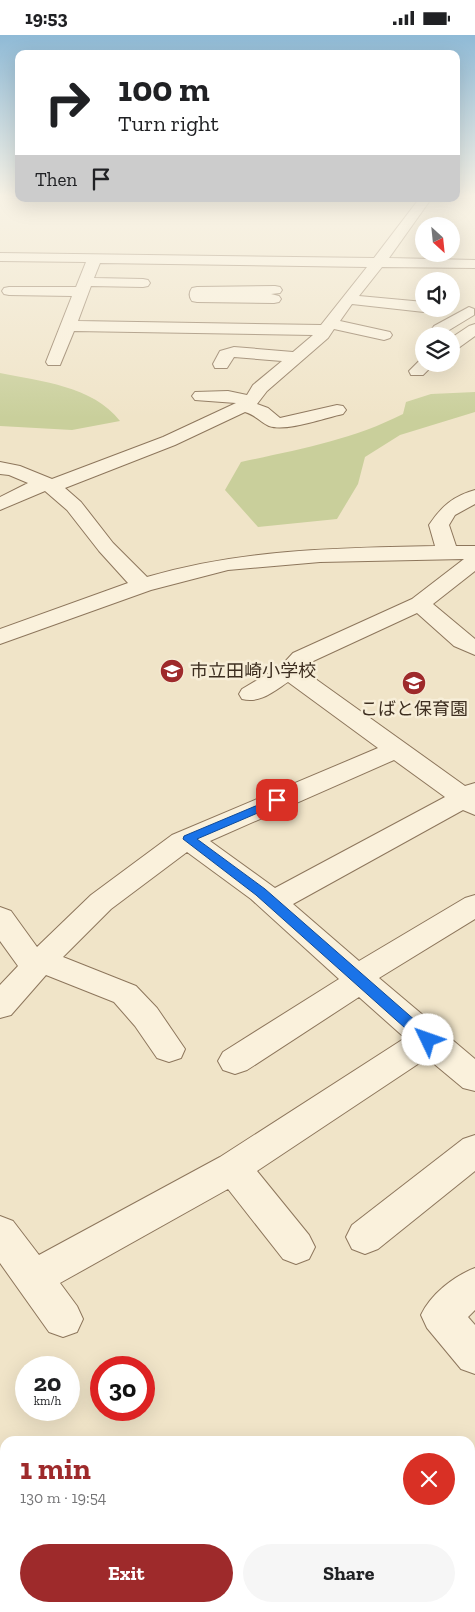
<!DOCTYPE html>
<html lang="en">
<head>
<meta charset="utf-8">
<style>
	:root { --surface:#fff; --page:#f6f6f6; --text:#202124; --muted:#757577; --accent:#9e2a2b }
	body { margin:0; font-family:"Zilla Slab","Noto Sans JP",serif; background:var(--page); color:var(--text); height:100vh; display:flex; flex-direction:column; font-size:19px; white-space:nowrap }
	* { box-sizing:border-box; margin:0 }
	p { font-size:16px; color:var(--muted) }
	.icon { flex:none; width:28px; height:28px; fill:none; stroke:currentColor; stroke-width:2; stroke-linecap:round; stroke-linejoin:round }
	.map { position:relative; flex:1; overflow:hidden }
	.sheet { position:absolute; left:0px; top:1401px; width:475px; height:176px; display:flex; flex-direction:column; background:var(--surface); border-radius:15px 15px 0 0; box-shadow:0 5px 20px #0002 }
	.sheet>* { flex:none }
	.guide { position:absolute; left:15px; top:15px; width:445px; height:152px; border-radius:10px; box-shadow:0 5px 20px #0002; background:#fff; color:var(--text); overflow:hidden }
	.needle { width:32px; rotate:153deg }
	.tools { position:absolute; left:415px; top:182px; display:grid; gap:10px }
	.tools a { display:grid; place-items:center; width:45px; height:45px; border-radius:50%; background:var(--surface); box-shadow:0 5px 20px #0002; font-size:25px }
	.speed { position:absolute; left:15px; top:1321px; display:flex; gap:10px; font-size:25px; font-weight:700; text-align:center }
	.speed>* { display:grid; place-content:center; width:65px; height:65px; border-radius:50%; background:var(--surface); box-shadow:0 5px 20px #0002; line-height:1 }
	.speed small { font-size:12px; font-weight:400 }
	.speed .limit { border:8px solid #d22; background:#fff; color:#111 }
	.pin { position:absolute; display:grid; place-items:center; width:42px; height:42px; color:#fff; margin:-21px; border-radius:10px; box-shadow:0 2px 8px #0006 }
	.me { position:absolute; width:55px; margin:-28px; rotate:312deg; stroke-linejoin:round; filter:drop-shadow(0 0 4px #0008) }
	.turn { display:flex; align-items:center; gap:18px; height:105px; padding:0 20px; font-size:22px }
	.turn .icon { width:65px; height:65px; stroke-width:2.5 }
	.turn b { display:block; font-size:35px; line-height:42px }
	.then { display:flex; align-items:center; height:48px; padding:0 20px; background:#0003; gap:10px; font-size:19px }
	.round { display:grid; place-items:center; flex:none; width:52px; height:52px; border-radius:26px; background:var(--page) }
	.overview { display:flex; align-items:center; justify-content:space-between; height:85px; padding:0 20px }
	h1 { font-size:30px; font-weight:700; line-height:38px; color:var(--accent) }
	.button { display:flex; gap:10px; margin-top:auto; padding:10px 20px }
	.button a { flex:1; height:58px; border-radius:30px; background:var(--accent); color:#fff; font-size:20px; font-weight:700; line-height:58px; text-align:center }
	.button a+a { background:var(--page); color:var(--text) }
	.status { display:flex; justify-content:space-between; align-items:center; height:35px; padding:0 25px; background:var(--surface); direction:ltr }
	.status svg { height:14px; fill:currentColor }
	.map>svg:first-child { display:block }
</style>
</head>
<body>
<div class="status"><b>19:53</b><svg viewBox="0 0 49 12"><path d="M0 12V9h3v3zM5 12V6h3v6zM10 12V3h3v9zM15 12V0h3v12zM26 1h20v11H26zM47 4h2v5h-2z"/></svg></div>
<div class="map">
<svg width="475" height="1577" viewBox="0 0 475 1577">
	<rect width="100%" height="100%" fill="#f0e4c8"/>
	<g fill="#c9cf9b">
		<path d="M0,338c40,8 93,13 120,48l-48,9 -72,-4z"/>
		<path d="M475,357v20l-75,23 -35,22 -7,27 -21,35 -79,8 -33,-37 16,-28c55,-12 111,-22 162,-48l3,-12 25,-8z"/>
	</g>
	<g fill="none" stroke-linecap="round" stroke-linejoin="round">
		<g stroke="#8d765c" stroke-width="2">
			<g id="minor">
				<path d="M419,164h12l-42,59 86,2v8l-93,-1 -23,29 65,6v7h6l-1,1 -5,2 -72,-8 -12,17 50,11 2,3 -2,3 -6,2 -50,-11 -6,9 -61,53 -10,13 11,4 12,10 57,-13 6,1 3,4 -3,4c-19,4 -56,18 -74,12 -8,-4 -14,-11 -24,-14l-70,33 -110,43 16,14 32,41 34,34c94,-28 191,-29 288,-31l-6,-21c12,-18 24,-29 46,-35v14l-20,11 -6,10 7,21h19v25l-42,33 42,35v16l-21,-9 -37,-33 -108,50 -6,7 162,116 10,-3v32l-12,-5 -170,94 66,57 106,-63 10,-3v24l-96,59 96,81v32l-12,-3 -36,-30 -170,113 52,64 6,12 -6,12 -13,5 -13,-5 -55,-70 -168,94 17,23 6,13 -6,13 -14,5 -14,-5 -49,-69v-47l13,5 26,34 181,-98 185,-119 -46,-41 -112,73 -12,4 -12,-4 -5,-9 5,-9 116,-73 -88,-80 -64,-47 -76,57 -48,48 73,29 21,22 28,41 -4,9 -12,4 -12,-4 -22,-32 -21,-24 -68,-27 -35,40 -11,3v-33l18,-19 -18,-25v-34l11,4 26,36 54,-52 81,-60 206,-87 -90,-66c-14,9 -28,22 -46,17l-3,-5 3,-5 39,-23 12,-13 119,-54 52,-40 -144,3 -92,8 -77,20 -151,54v-15l128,-46 -29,-32 -32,-41 -22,-19 -45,19v-13l28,-14 -19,-8 -9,-1v-12l20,4 32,13 111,-42 73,-34 -41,-3 -3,-4 3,-4 33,-1 19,4 6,-10 29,-24 -48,-4 -7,11h-12l-2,-4 7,-13 14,-4 59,5 20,-17 -239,-4 -14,34h-12l-2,-3 26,-66 -63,-1 -5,-1 -2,-3 2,-3 5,-1h67l10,-25 -86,-1v-8l374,5zM100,228l267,4 -46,58 -243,-4 13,-35 52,1 5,-1 2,-3 -2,-3 -5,-1 -49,-1zM394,725l51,37 -170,91 -65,-47z"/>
				<path d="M275,251l5,1 2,3 -2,3 -9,1 8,2 2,3 -2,3 -5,1 -77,-1 -5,-1c-3,-4 -3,-9 0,-13l5,-1z"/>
				<polygon points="469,272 474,274 474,280 446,297 434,297 432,294 434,291"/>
				<polygon points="475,289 475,301 457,314 451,316 451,303 469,291"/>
				<polygon points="420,325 424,325 424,329 434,329 423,340 411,340 409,336"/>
				<polygon points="475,1100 475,1136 378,1214 365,1219 352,1214 346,1202 352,1190 463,1104"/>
				<path d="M475,1233v42l-7,7 7,8v49l-14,-5 -34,-41 -6,-13c10,-21 33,-39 54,-47z"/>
			</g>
		</g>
		<use href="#minor" fill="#faf1dc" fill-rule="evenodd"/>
	</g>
	<linearGradient id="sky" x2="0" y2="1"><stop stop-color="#8fbad6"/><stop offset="0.42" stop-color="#f8f3e6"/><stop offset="1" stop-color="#f8f3e6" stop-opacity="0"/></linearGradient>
	<rect width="475" height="383" fill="url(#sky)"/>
	<polygon fill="#1a73e8" stroke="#114b97" points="277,762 281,763 283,765 281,768 197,804 265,854 433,1001 435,1005 433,1009 428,1010 423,1009 256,860 183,804 184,801"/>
	<defs>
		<g id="school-disc" transform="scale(1.25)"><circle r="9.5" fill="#9e2a2b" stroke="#f7eed8"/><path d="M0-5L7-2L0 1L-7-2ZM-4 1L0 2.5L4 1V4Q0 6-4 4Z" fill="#fff"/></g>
	</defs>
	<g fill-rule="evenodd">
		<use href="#school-disc" x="172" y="636"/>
		<use href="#school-disc" x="414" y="648"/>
	</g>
	<g text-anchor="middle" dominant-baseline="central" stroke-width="5" stroke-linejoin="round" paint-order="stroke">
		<g font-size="18" fill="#3d2e20" stroke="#f7eed8" text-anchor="start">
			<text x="190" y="636">市立田崎小学校</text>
			<text x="414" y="674" text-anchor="middle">こばと保育園</text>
		</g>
	</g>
</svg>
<div class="tools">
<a><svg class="needle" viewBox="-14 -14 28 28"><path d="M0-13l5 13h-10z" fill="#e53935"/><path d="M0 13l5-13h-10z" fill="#757577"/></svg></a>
<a><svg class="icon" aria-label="sound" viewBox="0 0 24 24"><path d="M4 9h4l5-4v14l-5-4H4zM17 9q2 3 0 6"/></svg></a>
<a><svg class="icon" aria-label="layers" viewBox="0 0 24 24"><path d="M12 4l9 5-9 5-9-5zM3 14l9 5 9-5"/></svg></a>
</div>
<div class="speed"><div>20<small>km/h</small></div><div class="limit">30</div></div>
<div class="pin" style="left:277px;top:765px;background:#d93025"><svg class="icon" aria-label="arrive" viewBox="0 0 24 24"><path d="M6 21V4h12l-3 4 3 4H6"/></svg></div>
<svg class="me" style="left:428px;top:1005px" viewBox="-20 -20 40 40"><circle r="19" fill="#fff"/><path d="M0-13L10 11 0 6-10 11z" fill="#1a73e8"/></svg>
<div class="guide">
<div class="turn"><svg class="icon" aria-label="right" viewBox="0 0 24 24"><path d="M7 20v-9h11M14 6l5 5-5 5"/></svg><div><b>100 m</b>Turn right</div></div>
<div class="then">Then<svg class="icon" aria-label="arrive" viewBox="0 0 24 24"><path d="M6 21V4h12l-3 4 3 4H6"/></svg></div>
</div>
<section class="sheet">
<div class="overview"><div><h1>1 min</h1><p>130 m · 19:54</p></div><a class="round" style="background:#d93025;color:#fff"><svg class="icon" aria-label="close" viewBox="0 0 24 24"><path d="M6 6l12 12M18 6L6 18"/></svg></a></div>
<div class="button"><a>Exit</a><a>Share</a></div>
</section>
</div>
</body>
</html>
